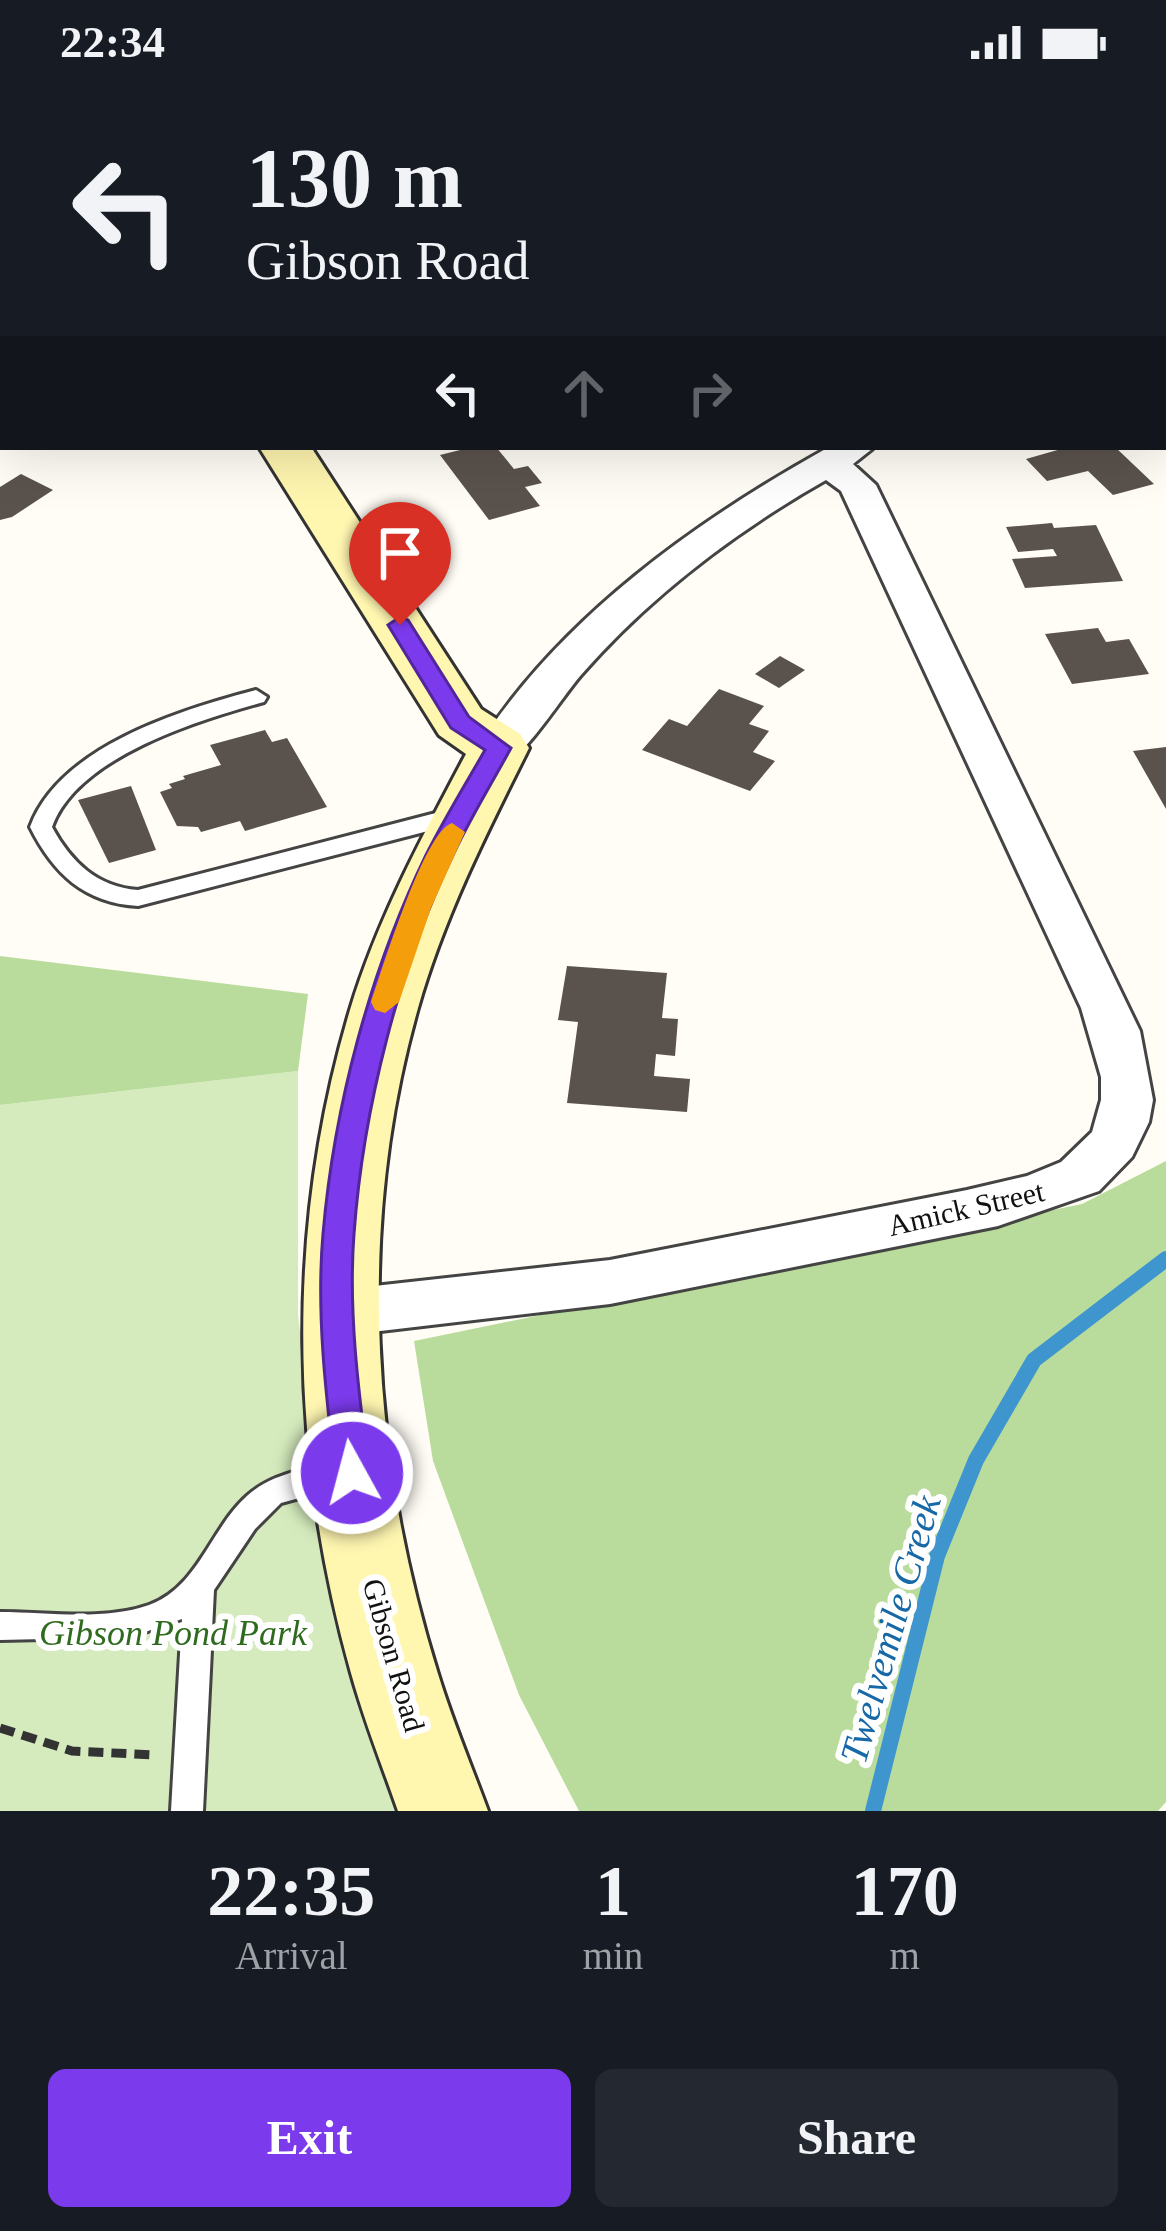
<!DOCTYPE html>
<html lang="en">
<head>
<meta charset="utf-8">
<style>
	:root { --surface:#171b24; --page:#242831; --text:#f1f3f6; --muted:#9ea1a6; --accent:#7c3aed }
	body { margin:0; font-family:"Times New Roman",serif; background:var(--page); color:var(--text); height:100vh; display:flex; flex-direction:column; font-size:45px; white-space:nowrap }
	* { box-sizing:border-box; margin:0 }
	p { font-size:39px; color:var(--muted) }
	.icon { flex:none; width:66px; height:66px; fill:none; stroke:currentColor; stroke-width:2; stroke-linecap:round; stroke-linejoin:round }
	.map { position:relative; height:1727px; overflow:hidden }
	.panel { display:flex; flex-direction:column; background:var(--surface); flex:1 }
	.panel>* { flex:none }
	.top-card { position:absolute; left:0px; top:0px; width:1167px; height:366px; box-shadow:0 12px 48px #0002; background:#171b24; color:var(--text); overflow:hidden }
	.pin { position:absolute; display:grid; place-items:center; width:102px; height:102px; color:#fff; margin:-123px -51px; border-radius:50% 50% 50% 0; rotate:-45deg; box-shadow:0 0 12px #0007 }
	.pin .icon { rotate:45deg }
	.me { position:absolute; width:132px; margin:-66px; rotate:353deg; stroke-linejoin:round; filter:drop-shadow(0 0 9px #0008) }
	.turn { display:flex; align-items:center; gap:42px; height:252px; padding:0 48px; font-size:54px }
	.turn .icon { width:156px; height:156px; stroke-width:2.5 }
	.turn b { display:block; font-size:84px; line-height:102px }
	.lanes { display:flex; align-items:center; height:114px; padding:0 48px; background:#0003; justify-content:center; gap:60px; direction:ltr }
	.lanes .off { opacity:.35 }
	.eta { display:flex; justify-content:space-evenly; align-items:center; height:204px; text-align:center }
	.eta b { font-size:72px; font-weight:800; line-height:84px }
	.action { display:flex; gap:24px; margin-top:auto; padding:24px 48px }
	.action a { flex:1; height:138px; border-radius:18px; background:var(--accent); color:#fff; font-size:48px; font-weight:800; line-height:138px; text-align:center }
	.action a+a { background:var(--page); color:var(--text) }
	.status { display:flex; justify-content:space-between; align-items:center; height:84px; padding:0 60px; background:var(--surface); direction:ltr }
	.status svg { height:33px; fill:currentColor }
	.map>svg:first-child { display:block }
</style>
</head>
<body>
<div class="status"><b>22:34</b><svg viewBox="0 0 49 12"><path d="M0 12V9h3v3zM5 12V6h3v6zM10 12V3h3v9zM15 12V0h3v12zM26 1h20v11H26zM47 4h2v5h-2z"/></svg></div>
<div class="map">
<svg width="1166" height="1727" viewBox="0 0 1166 1727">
	<rect width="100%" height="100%" fill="#fffdf5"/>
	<polygon fill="#d5ebbd" points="298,987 298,1231 321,1422 407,1727 0,1727 0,1021"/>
	<g fill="#b9dc9c">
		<polygon points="0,872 308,910 298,987 0,1021"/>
		<polygon points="1166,1077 1166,1718 1158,1727 579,1727 519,1611 433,1377 414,1257 1082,1120"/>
	</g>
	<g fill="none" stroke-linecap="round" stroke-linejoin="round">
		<polyline stroke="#3f96cf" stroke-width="9" points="344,0 349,3"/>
		<polyline stroke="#3f96cf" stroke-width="16" points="873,1727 937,1472 976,1376 1034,1276 1166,1175"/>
	</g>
	<g fill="#5a524d">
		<polygon points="472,363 496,363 514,385 528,382 542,399 525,403 540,422 489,436 440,371"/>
		<polygon points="1068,363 1115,363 1154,400 1113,411 1088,387 1047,397 1026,375"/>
		<polygon points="21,390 53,406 12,433 0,436 0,403"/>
		<polygon points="1052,439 1054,444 1096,441 1123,497 1025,504 1012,475 1057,472 1053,465 1018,468 1006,443"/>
		<polygon points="1098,544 1106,558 1129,555 1149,590 1072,600 1045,550"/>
		<polygon points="780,572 805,586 779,604 755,590"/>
		<polygon points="719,605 764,622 749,640 769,647 753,668 775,677 750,707 642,666 669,635 687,642"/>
		<polygon points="265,646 272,658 287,654 327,723 245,747 240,737 201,748 198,743 177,742 160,708 172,704 169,700 185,695 183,692 221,681 210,661"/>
		<polygon points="1166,663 1166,725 1133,667"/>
		<polygon points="131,702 156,766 109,779 78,716"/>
		<polygon points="567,882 667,889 662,934 678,935 675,972 656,970 654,992 690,995 687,1028 567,1019 578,938 558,936"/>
	</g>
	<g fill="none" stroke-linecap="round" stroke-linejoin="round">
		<g stroke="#444" stroke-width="6">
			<g id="lane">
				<path d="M256,606l11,7 -3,5c-66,18 -187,55 -212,125 19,35 45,60 86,63l321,-83 11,8 -11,8 -321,83c-54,-3 -85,-33 -108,-79 29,-80 150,-117 226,-137z"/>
				<path d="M344,1377l10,4 5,9 -5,9 -73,20 -26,26 -41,61 -11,221h-32l11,-192 -51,18 -131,3v-28c47,0 104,9 149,-7 50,-18 62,-78 99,-110 26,-23 63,-27 96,-34z"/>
			</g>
		</g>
		<g stroke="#444" stroke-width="6">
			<g id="street">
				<polygon points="803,0 838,0 840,3 805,3"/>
				<rect x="1164" y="83" width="2" height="20"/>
				<path d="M829,363l43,2 -19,15 23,21 264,546 13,69 -4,22 -17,35 -33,34 -101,35 -388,78 -272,32 -20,-7 -8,-16 8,-16 20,-7 272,-30 357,-70 60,-14 34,-14 31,-30 9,-32v-23l-20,-69 -240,-517 -15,-11c-90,51 -177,117 -245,195 -16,18 -53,76 -71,84 -9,5 -17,2 -27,-1l-6,-10c84,-131 219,-227 352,-301z"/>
			</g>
		</g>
		<g stroke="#333" stroke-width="6">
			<g id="secondary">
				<polygon points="25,0 67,0 69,3 27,3"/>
				<path d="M259,363h52l170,262 39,25 9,14c-42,84 -85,169 -111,260 -62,218 -47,451 20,666 14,46 33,91 50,137h-90c-16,-46 -34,-91 -47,-138 -61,-218 -66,-445 -1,-663 27,-90 72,-173 116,-256l-27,-19z"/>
			</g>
		</g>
		<polyline stroke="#333" stroke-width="9" stroke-dasharray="15 8" stroke-linecap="butt" points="0,1644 72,1667 156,1671"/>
		<use href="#lane" fill="#fff" fill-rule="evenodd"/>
		<use href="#street" fill="#fff" fill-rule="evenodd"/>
		<use href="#secondary" fill="#fff6b0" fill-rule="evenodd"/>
	</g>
	<path fill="#7c3aed" stroke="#51269a" stroke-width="3" d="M400,533l8,3 61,97 42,31c-19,35 -40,69 -57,105 -55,113 -91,256 -100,381 -6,78 5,161 15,239l-5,10 -12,4 -12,-4 -5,-10c-9,-78 -19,-161 -12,-239 11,-128 47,-263 103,-379 18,-36 39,-70 59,-105l-34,-22 -63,-103z"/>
	<path fill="#f59e0b" d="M452,739l13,9 -34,76 -32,94 -14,11 -10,-3 -4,-8c11,-31 53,-171 81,-179z"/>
	<g text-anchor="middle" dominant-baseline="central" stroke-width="12" stroke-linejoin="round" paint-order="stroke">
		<g font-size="30" fill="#111" stroke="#fff">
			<text transform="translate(966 1124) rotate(-13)">Amick Street</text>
			<text transform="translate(394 1571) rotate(74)">Gibson Road</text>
		</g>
		<g font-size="36" font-style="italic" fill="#2f6b1f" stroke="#fff">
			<text x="173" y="1549">Gibson Pond Park</text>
		</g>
		<g font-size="39" font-style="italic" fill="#1768a6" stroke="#fff">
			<text transform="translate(890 1545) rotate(-74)">Twelvemile Creek</text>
		</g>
	</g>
</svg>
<div class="pin" style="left:400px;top:541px;background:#d93025"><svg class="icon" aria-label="arrive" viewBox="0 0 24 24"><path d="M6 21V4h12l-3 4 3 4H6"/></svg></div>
<svg class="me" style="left:352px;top:1389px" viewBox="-20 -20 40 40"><circle r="17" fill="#7c3aed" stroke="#fff" stroke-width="3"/><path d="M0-11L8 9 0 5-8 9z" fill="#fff"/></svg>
<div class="top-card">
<div class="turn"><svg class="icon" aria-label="left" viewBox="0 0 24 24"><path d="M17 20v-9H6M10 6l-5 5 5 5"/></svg><div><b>130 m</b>Gibson Road</div></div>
<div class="lanes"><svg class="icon" aria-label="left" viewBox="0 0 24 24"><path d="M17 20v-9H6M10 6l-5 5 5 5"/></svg><svg class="icon off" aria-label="ahead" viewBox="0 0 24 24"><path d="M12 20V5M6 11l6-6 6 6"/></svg><svg class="icon off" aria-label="right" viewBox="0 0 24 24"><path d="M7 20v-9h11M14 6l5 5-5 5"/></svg></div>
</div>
</div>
<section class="panel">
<div class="eta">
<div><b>22:35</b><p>Arrival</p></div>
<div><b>1</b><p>min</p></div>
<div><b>170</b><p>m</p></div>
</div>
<div class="action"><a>Exit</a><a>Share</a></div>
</section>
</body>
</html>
